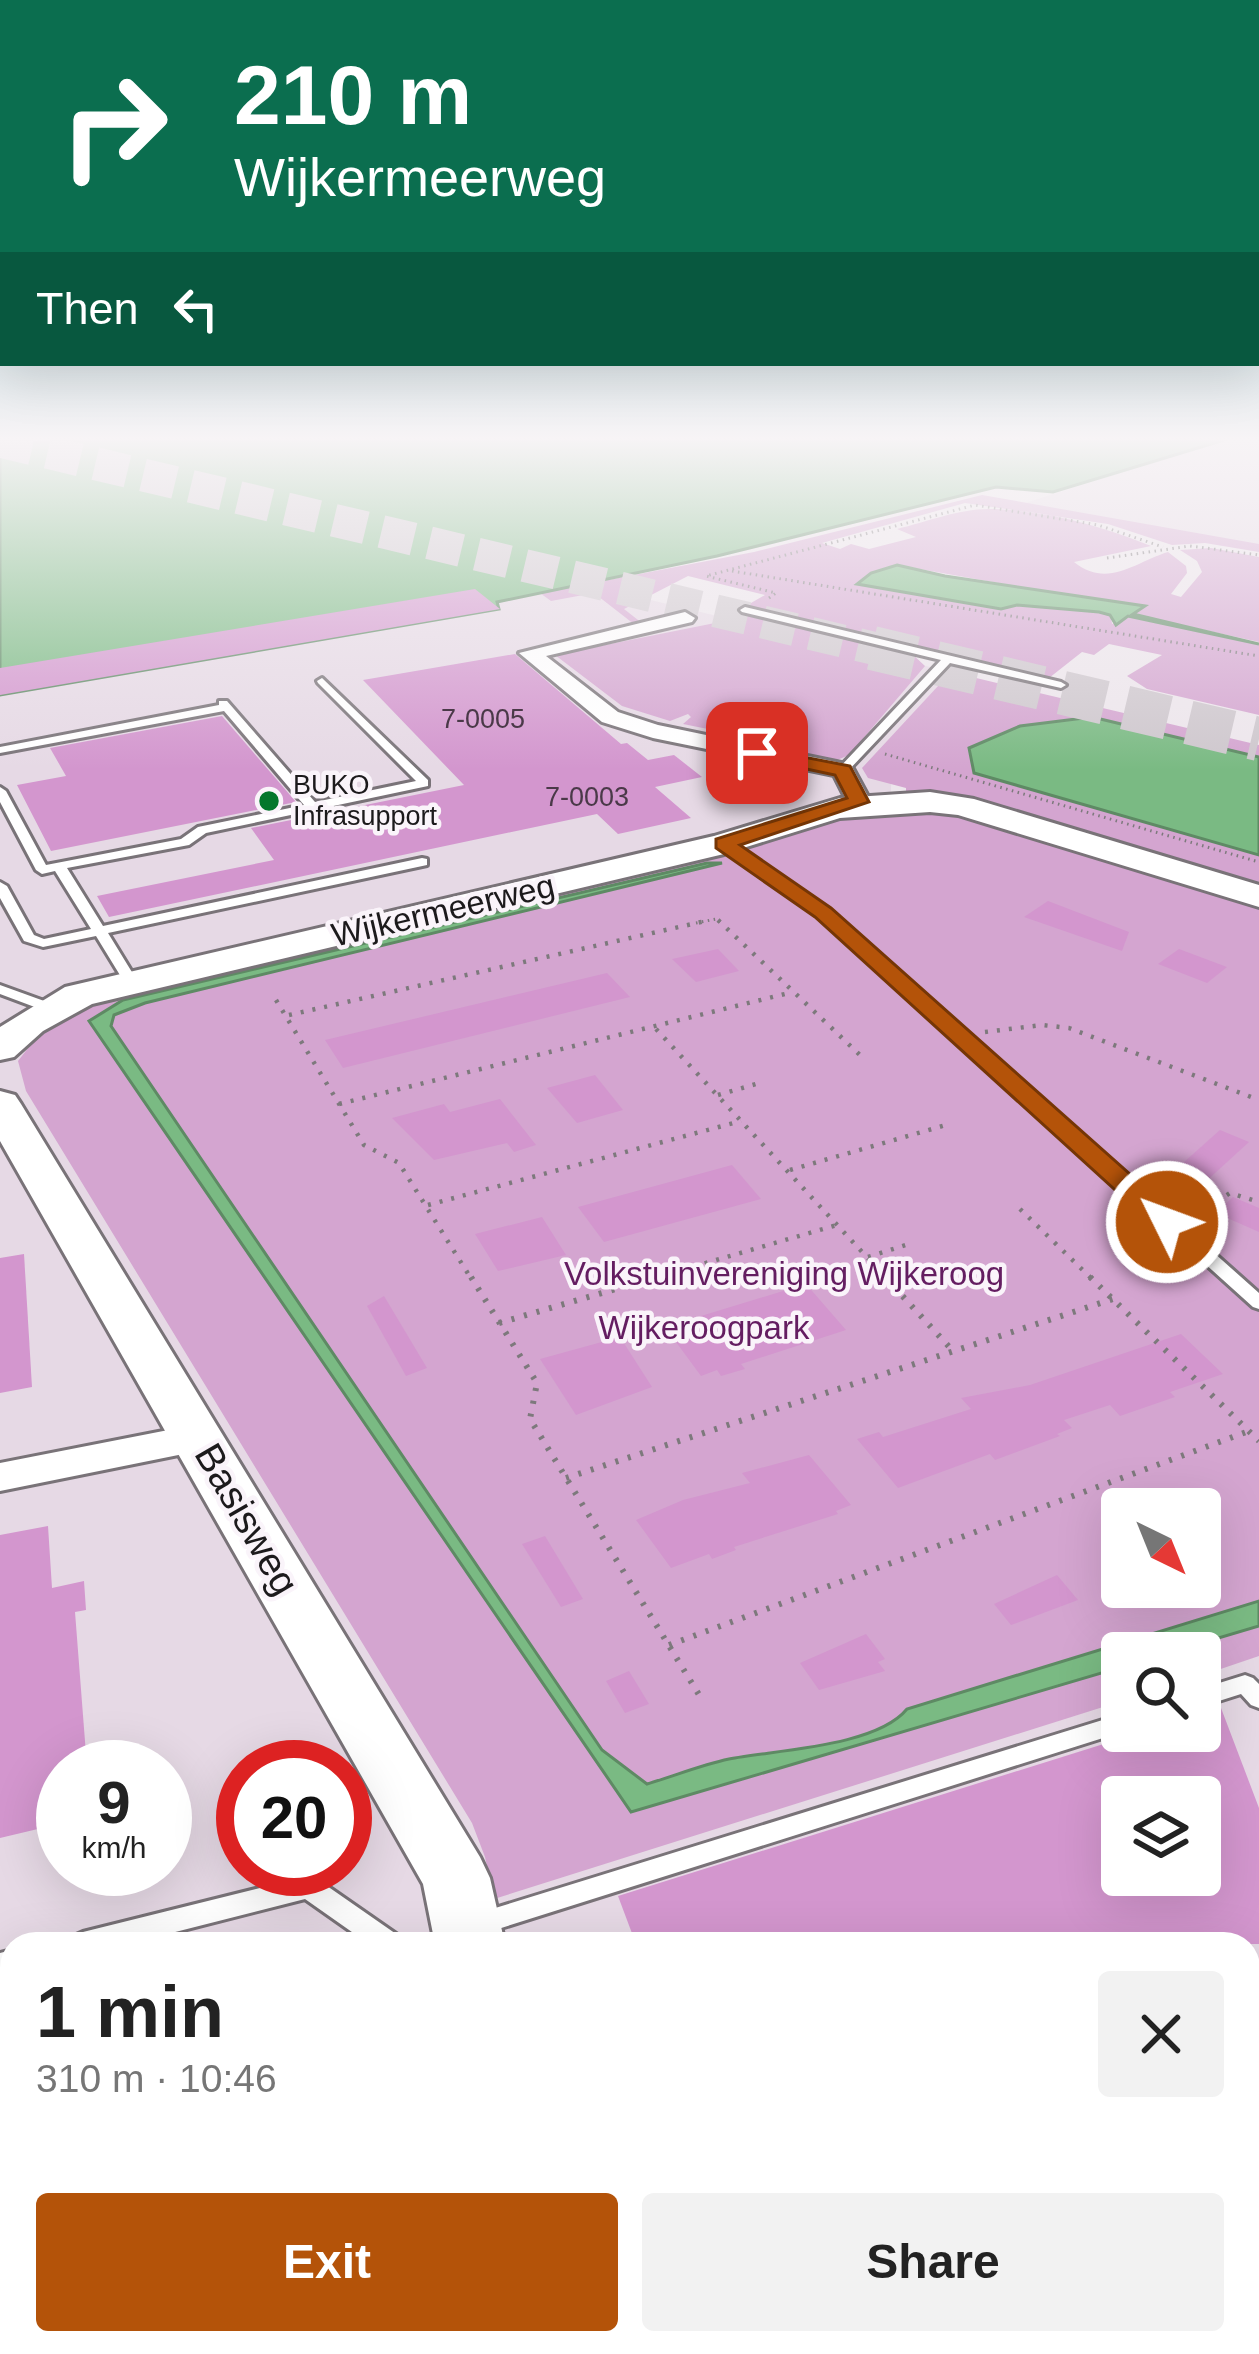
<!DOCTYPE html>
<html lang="en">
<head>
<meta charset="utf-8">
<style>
	:root { --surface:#fff; --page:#f2f2f2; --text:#222; --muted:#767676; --accent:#b45309 }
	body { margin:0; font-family:Helvetica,sans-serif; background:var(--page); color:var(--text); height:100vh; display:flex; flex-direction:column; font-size:45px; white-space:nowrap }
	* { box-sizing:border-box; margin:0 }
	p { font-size:39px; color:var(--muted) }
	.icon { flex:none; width:66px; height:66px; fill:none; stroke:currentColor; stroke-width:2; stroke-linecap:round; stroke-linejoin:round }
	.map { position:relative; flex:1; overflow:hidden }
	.details { position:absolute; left:0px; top:1932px; width:1260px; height:423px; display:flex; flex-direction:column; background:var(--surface); border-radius:36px 36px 0 0; box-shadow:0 12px 48px #0002 }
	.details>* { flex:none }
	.guide { position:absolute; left:0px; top:0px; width:1260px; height:366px; box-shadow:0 12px 48px #0002; background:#0b6e4f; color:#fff; overflow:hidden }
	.needle { width:78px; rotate:137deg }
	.fabs { position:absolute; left:1101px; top:1488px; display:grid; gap:24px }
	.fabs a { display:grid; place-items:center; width:120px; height:120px; border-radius:12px; background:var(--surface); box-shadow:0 12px 48px #0002; font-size:60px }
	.speed { position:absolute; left:36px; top:1740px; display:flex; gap:24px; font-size:60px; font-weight:700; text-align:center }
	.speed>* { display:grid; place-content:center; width:156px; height:156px; border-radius:50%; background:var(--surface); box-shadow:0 12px 48px #0002; line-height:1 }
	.speed small { font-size:30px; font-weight:400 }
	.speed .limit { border:18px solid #d22; background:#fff; color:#111 }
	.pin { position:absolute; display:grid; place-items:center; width:102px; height:102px; color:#fff; margin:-51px; border-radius:24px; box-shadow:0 6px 18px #0006 }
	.me { position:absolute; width:132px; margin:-66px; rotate:312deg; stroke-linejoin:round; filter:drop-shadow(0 0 9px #0008) }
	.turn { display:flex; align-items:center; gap:42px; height:252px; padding:0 36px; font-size:54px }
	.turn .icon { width:156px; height:156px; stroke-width:2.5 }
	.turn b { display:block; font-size:84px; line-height:102px }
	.then { display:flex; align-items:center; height:114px; padding:0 36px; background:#0003; gap:24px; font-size:45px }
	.round { display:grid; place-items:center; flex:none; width:126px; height:126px; border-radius:12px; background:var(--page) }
	.head { display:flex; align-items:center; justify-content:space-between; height:204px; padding:0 36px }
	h1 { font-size:72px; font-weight:600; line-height:90px }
	.cta { display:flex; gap:24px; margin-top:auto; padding:24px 36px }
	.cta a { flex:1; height:138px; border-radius:12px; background:var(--accent); color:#fff; font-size:48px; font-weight:600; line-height:138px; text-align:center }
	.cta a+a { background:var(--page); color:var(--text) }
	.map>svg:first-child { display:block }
</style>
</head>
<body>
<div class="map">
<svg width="1259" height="2354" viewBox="0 0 1259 2354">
	<rect width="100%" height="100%" fill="#ede6ec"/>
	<g fill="#e6d9e5" fill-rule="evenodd">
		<polygon points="1224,440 1259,440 1259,547 1022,504"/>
		<path d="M584,584l367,88 -58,64 -3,78 232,871v46h78v-69l59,-17v709h-1259v-1659l498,-85 -2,-8zM63,1767h102v102h-102zM243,1767h102v102h-102zM1122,1797h78v78h-78zM12,1944h1236v399h-1236z"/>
	</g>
	<g fill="#d4a5d0" fill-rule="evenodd">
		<path d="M982,495l277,49v8l-54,-9 -33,2 -64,-21 -143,-21 -143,40 18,6 11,-5 18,5 47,-12 -19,-8c29,-7 62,-20 91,-20 54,0 115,17 163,37l-77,16c34,27 61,0 94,-10l18,14 1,7 -16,21 10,3 21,-25 -5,-11 -17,-11 31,-2 48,9v85l-127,-28 6,-6 -241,-43 -26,8 -13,10 143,26 16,-4 82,7 12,3 1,9 16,-8 131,28v71l-112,-26 -20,-13 35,-21 -53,-11 -15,11 -12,-3 -33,26 -305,-71 21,-12 -77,-19 -64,33 23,18 -8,1 -45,-35 -43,8 -11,-8 214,-41z"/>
		<polygon points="735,611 910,652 925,666 849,755 830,763 791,754 797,747 683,724 691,717 688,714 670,721 622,706 555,655 715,623"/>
		<path d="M951,672l308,73v911l-59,20v-23h-78v48l-628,198 -9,-42 -13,-34 -446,-732 -8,-30 28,-36 54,-30 596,-133 126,-44 84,-12v-18l-38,-10 -6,-10zM1122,1509h78v78h-78z"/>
	</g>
	<g fill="#7aba83" stroke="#5e8a64" stroke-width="3">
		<polygon points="60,440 1224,440 1053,492 996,487 717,556 497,602 499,609 0,695 0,446"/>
		<polygon points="897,565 945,576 1145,606 1133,614 1259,644 1128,616 1116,625 1110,615 1099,612 1017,605 1001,609 857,584 871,573"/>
		<polygon points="1092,717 1259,757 1259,855 974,773 969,748 1020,726"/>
		<path d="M707,863h15l-577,140 -31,12 -3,11 491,724 45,34c27,-8 54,-19 82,-25 45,-9 147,-12 178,-50l352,-108v25l-91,27h-46v14l-491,145 -542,-791 34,-21z"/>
	</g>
	<g fill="#d396ce" fill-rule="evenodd">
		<polygon points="475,589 500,609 0,695 0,668"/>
		<polygon points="515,654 621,744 627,743 648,760 674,755 702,777 655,787 691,818 618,834 597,814 109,917 97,896 274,860 251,828 464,785 363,680"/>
		<polygon points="222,716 296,802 51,851 17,785 66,776 50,748"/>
		<polygon points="1048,901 1129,932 1122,951 1024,917"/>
		<polygon points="718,949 739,971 696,982 672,959"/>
		<polygon points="1179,949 1227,967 1207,983 1158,964"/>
		<polygon points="607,973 630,997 343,1068 325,1040"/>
		<polygon points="595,1075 623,1110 577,1123 547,1088"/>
		<polygon points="500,1099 536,1145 514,1152 507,1143 434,1160 392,1118 444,1104 450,1112"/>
		<polygon points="1220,1130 1249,1142 1203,1184 1174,1171"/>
		<polygon points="732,1165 761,1199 604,1242 578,1207"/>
		<polygon points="1233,1197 1259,1208 1259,1232 1216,1213"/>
		<polygon points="542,1217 566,1255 498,1271 475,1234"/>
		<polygon points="24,1254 32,1387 0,1393 0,1258"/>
		<polygon points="806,1284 846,1330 741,1364 745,1369 721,1376 717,1370 701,1376 665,1327"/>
		<polygon points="384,1296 427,1368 406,1376 367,1306"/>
		<polygon points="1181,1334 1223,1374 1170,1392 1175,1397 1120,1416 1110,1405 1064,1420 1072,1428 1057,1434 1060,1436 995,1460 990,1454 898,1488 857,1439 879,1432 883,1437 971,1409 961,1398 1030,1385"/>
		<polygon points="620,1337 652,1387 576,1415 540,1359"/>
		<polygon points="809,1455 851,1505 836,1511 838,1514 734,1547 736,1550 712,1559 709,1554 671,1568 636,1520 683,1500 750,1483 742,1473"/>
		<polygon points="48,1526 52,1588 84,1581 86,1610 75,1612 87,1767 63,1767 63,1823 0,1838 0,1535"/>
		<polygon points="545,1536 583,1599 561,1607 522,1544"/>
		<polygon points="1057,1575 1078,1600 1011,1625 994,1604"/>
		<polygon points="866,1634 885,1659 878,1662 885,1671 819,1690 800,1663"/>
		<polygon points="629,1671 649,1704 625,1713 606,1681"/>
		<path d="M1221,1708l38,100v136h-623l-18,-48 527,-165h55v-17zM1122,1797h78v78h-78z"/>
	</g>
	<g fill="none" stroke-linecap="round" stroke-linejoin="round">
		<polyline stroke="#cec7cd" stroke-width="33" stroke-dasharray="33 16" stroke-linecap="butt" points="0,441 885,651"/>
		<polyline stroke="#cec7cd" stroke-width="44" stroke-dasharray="44 21" stroke-linecap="butt" points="872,648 1259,739"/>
		<g stroke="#797378" stroke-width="6">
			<g id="lane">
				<polygon points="745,607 1061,682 1066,685 1061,688 950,663 847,772 839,772 839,768 941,660 742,612 740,610"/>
				<polygon points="322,678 428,780 428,786 206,833 189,845 67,868 103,926 422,858 427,859 427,865 108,933 138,982 131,986 126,985 96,936 43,947 24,941 0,898 0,882 7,886 34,935 44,939 91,929 55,871 42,874 36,870 0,802 0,787 6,791 46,865 181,839 198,827 304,805 224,711 0,753 0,747 219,705 219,701 227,701 315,802 416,781 318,683 317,681"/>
				<polygon points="724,840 828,909 1259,1293 1259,1309 1253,1307 818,915 720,847 720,841"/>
				<polygon points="0,985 58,1006 60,1009 58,1012 48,1012 0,994"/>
				<polygon points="1245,1675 1253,1678 1259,1684 1259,1708 1251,1705 1241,1694 1200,1707 1200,1689"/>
				<polygon points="1122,1714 1122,1731 1126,1731 1122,1732 479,1935 470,1932 466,1924 470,1916 479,1913"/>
				<polygon points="308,1876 317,1879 399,1936 403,1944 369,1944 305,1899 128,1944 70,1944 74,1936 83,1932"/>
				<polygon points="12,1950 12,1974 0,1977 0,1953"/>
				<polygon points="1174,2343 1204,2343 1207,2354 1177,2354"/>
			</g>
		</g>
		<g stroke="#797378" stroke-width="6">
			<g id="street">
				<polygon points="685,612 695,618 692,622 546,656 618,712 658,725 851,765 871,802 868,807 850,807 834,775 653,738 602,722 519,653"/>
				<polygon points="199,1424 213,1428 219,1438 213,1448 0,1491 0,1463"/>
			</g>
		</g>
		<g stroke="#797378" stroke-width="6">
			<g id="secondary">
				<polygon points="930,792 974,799 1259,885 1259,907 958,815 930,812 840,818 724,854 92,1004 43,1031 14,1057 0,1060 0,1027 65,987 714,836 840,798"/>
				<polygon points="0,1091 15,1095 21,1104 480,1857 490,1878 505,1944 435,1944 423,1884 0,1141"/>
				<polygon points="398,2343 480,2343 479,2354 397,2354"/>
			</g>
		</g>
		<g stroke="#7d797c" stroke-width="3" stroke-dasharray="1.5 4.5" stroke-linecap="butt">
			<polyline points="1107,558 1190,546 1259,555"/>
			<polyline points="732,571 1259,656"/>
			<polyline points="769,598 776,593 706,576 975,505 1098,525 1163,547"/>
			<polyline points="885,754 1259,862"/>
			<polyline points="696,923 716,919 721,923"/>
		</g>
		<g stroke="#7d797c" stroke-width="4.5" stroke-dasharray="3 9" stroke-linecap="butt">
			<polyline points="718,920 860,1055"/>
			<polyline points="276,1000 364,1145 399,1163 472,1280"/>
			<polyline points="289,1015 710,920"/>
			<polyline points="656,1029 888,1280"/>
			<polyline points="985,1032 1042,1025 1069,1028 1254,1098"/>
			<polyline points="718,1095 756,1084"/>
			<polyline points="339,1104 793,992"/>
			<polyline points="790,1170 946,1125"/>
			<polyline points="1161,1184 1175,1179 1221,1199 1230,1193 1259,1202"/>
			<polyline points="428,1205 741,1121"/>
			<polyline points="1020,1209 1093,1280"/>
			<polyline points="868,1257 912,1243"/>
			<polyline points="647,1280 837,1225"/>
		</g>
		<g stroke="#7d797c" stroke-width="6" stroke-dasharray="3 10" stroke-linecap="butt">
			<polyline points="471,1277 537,1383 530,1419 701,1698"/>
			<polyline points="885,1277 953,1351"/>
			<polyline points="1090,1277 1259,1441"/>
			<polyline points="499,1323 657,1277"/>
			<polyline points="566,1478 1113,1299"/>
			<polyline points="669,1645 1249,1431"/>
		</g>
		<use href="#lane" fill="#fff" fill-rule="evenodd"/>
		<use href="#street" fill="#fff" fill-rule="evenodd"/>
		<use href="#secondary" fill="#fff" fill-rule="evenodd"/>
	</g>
	<linearGradient id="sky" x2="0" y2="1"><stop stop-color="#7cb6c0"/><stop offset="0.57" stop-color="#f7f4f6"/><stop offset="1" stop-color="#f7f4f6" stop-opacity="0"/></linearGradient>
	<rect width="1259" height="770" fill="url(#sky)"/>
	<polygon fill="#b45309" stroke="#753606" stroke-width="3" points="757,748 850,766 869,802 740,845 831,908 1177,1216 1181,1222 1177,1228 1157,1228 815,917 716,848 716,839 847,798 835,775 750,757 747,753"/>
	<circle fill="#04772c" stroke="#faf4fa" stroke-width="4.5" cx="269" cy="801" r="12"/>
	<g text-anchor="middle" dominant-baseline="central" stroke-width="9" stroke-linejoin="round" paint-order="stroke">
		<g font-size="27" fill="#4a3948">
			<text x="483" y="719">7-0005</text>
			<text x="587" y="797">7-0003</text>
		</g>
		<g font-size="27" fill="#1c1a1c" stroke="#faf4fa" text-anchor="start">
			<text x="293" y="785">BUKO<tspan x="293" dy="31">Infrasupport</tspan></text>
		</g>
		<g font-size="33" fill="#1c1a1c" stroke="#faf4fa">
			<text transform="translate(443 910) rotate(-13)">Wijkermeerweg</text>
		</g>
		<g font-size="33" fill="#641d61" stroke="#faf4fa">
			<text x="784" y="1273">Volkstuinvereniging Wijkeroog</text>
			<text x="704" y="1327">Wijkeroogpark</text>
		</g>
		<g font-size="39" fill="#1c1a1c" stroke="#faf4fa">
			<text transform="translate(247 1519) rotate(60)">Basisweg</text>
		</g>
	</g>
</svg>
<div class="fabs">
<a><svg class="needle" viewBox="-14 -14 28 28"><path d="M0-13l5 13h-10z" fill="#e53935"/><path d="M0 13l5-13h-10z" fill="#767676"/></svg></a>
<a><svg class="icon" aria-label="search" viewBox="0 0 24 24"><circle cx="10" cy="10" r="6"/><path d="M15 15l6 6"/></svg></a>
<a><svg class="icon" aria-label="layers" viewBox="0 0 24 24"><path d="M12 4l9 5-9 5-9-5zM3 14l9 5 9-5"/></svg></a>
</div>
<div class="speed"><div>9<small>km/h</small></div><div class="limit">20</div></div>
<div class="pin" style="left:757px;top:753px;background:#d93025"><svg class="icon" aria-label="arrive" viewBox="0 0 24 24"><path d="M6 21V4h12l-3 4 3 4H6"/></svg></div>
<svg class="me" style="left:1167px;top:1222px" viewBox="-20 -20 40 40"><circle r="17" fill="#b45309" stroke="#fff" stroke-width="3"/><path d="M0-11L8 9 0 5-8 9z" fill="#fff"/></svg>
<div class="guide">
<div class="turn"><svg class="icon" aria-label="right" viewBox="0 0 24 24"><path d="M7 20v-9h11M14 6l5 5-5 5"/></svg><div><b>210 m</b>Wijkermeerweg</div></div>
<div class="then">Then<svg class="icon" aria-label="left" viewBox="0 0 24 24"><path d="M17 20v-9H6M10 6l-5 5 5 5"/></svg></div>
</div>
<section class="details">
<div class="head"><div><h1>1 min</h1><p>310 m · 10:46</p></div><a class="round"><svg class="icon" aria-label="close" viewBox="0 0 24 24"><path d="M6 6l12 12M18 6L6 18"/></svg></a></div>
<div class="cta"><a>Exit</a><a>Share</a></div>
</section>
</div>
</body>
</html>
